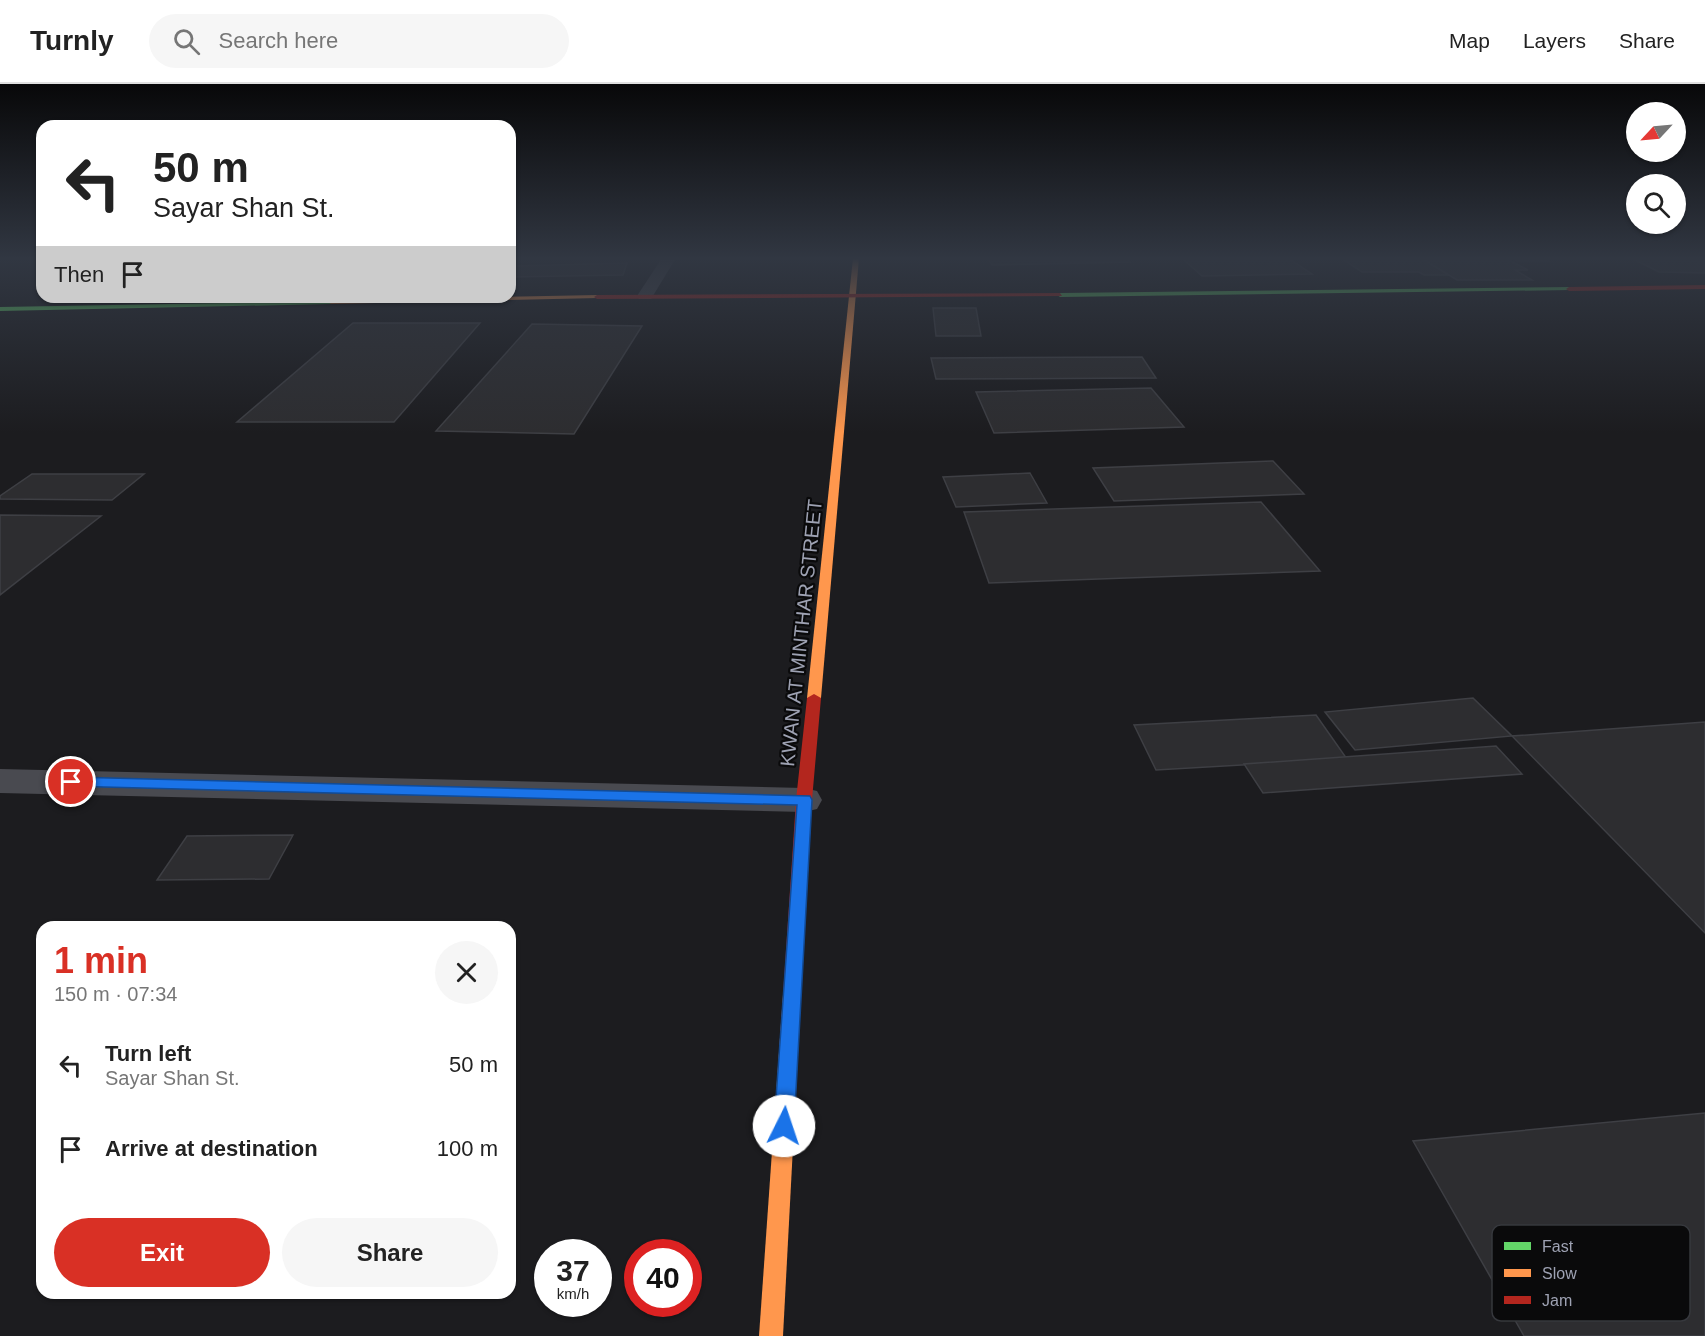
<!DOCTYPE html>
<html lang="en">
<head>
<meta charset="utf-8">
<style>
	:root { --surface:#fff; --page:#f6f6f6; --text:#222; --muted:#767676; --line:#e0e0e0; --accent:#d93025 }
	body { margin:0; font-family:Helvetica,sans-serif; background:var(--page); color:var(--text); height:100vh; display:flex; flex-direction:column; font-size:22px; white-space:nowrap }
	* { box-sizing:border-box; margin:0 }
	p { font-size:20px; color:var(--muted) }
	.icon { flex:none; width:33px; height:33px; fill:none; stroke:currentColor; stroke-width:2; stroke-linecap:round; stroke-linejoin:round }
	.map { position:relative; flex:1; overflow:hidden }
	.panel { position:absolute; left:36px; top:837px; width:480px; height:378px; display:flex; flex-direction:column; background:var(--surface); border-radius:18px; box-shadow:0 2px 4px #0004 }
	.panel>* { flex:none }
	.top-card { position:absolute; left:36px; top:36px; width:480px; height:183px; border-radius:18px; box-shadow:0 2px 4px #0004; background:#fff; color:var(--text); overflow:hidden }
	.needle { width:39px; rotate:244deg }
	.tools { position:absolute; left:1626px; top:18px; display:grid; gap:12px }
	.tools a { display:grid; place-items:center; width:60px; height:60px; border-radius:50%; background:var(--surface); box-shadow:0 2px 4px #0004; font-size:30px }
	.speed { position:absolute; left:534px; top:1155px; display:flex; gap:12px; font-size:30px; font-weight:700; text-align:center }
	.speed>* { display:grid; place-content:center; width:78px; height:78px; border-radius:50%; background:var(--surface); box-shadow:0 2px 4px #0004; line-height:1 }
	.speed small { font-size:15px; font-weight:400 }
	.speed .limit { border:9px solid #d22; background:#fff; color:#111 }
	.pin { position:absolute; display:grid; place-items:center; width:51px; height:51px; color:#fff; margin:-26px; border:3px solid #fff; border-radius:50%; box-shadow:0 2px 6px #0007 }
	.me { position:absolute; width:66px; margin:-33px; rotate:4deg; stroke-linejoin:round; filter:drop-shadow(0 0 4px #0008) }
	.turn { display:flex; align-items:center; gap:21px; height:126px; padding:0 18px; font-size:27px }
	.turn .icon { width:78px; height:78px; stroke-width:2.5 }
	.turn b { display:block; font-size:42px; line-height:51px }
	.then { display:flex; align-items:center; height:57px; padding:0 18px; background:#0003; gap:12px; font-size:22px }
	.round { display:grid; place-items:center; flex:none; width:63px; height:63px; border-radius:32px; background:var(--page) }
	.head { display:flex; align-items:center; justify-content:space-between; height:102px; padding:0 18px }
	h1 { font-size:36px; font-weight:700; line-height:45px; color:var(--accent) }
	.primary-button { display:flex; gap:12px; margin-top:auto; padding:12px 18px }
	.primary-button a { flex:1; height:69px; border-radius:36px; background:var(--accent); color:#fff; font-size:24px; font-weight:700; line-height:69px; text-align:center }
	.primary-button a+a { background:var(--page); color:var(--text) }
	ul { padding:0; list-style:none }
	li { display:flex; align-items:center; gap:18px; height:84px; padding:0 18px }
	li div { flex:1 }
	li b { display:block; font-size:22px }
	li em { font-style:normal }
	header { display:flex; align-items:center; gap:36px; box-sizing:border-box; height:84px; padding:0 30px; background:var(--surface); border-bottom:2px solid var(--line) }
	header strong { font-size:28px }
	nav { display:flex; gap:33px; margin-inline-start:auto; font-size:21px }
	.search { width:420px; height:54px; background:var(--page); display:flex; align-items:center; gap:15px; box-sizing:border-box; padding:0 21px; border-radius:33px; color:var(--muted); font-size:22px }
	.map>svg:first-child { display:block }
</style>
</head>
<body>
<header>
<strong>Turnly</strong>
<div class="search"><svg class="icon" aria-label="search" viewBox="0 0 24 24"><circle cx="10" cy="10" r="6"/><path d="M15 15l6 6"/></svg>Search here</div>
<nav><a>Map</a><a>Layers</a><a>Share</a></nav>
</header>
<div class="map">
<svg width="1705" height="1252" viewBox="0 0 1705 1252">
	<rect width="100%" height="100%" fill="#0f0f10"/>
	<path fill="#1c1c1f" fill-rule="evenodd" d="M0,174h42v39h468v-39h1195v1078h-1705zM42,843h468v366h-468zM548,1168h50v52h-50zM638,1168h50v52h-50z"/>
	<g fill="#2d2d30" stroke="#3e3f44" stroke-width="1.5">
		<polygon points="988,174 1126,174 1130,178 992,181"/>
		<polygon points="1182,174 1288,174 1312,190 1202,192"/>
		<polygon points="1341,174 1421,174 1449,191 1424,191 1419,188 1362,188"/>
		<polygon points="1421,174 1505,174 1528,186 1515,186 1532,196 1457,196"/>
		<polygon points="1512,174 1544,174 1549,177 1517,177"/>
		<polygon points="1631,174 1704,174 1705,189 1659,188"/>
		<polygon points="627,179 623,191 510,193 516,182"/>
		<polygon points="933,224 976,224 981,252 936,252"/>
		<polygon points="353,239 480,239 394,338 237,338"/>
		<polygon points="532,240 642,242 574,350 436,347"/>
		<polygon points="1142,273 1156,294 936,295 931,274"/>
		<polygon points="1151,304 1184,343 994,349 976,308"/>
		<polygon points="1273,377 1304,410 1114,417 1093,384"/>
		<polygon points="1030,389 1047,419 956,423 943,393"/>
		<polygon points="32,390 144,390 112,416 0,415 0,412"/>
		<polygon points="1261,418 1320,487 989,499 964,428"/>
		<polygon points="0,431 101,432 0,511"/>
		<polygon points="1473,614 1512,652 1355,666 1325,628"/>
		<polygon points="1316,631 1347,675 1156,686 1134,641"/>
		<polygon points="1705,638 1705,849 1512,652"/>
		<polygon points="1496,662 1522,690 1263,709 1244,680"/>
		<polygon points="293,751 269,795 157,796 187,752"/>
		<polygon points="1705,1029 1705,1252 1524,1252 1413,1057"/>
	</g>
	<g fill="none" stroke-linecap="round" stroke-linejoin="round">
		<g fill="#494a50" fill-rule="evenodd">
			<polygon points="662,174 676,174 651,215 639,215 637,212"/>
			<polygon points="0,685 804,704 817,707 822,716 817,725 804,728 0,709"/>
		</g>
		<g fill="#63d668" fill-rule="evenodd">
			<polygon points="1569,203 1571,206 1060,213 1057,211 1060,209"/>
			<polygon points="333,217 331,220 0,227 0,223"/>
		</g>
		<g fill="#ff974d" fill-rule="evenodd">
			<polygon points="853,174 859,174 821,614 814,618 807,614"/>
			<polygon points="597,211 599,214 331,220 328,218 331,216"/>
			<polygon points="792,904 798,906 801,911 783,1252 759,1252 783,911 786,906"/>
		</g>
		<g fill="#b3261e" fill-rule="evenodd">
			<polygon points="1705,201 1705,205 1569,207 1566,205 1569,203"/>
			<polygon points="1060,209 1062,212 597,215 594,213 597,211"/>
			<polygon points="814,610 821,614 812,716 801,911 798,916 792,918 786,916 783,911 796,716 807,614"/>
		</g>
	</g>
	<linearGradient id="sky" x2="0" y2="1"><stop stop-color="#080809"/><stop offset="0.5" stop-color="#313742"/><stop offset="1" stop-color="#313742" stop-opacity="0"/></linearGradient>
	<rect width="1705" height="349" fill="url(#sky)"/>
	<polygon fill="#1a73e8" stroke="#114b97" stroke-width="1.5" points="71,693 810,712 812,716 794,1042 791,1049 784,1051 777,1049 774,1042 797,721 66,702 64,698 66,695"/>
	<g text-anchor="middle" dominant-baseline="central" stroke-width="4.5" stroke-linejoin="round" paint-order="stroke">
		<g font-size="20" fill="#9ea2b3" stroke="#0a0a0b">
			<text transform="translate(801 549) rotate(-84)">KWAN AT MINTHAR STREET</text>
		</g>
	</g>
	<rect x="1492" y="1141" width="198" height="96" rx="9" fill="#0a0a0b" stroke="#36383d" stroke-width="1.5"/>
	<rect x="1504" y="1158" width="27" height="8" fill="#63d668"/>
	<rect x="1504" y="1185" width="27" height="8" fill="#ff974d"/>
	<rect x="1504" y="1212" width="27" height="8" fill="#b3261e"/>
	<g font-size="16" fill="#9ea2b3">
		<text x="1542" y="1168">Fast</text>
		<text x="1542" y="1195">Slow</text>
		<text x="1542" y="1222">Jam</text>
	</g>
</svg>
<div class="tools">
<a><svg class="needle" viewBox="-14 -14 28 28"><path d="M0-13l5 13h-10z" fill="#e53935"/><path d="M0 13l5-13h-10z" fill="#767676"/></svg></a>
<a><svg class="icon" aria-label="search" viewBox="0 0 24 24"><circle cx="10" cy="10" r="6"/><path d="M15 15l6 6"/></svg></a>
</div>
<div class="speed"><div>37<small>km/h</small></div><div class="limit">40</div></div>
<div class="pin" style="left:71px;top:698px;background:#d93025"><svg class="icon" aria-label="arrive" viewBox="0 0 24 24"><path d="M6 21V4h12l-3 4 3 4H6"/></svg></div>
<svg class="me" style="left:784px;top:1042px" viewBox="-20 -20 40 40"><circle r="19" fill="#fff"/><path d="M0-13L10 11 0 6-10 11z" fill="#1a73e8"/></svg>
<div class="top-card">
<div class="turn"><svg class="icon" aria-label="left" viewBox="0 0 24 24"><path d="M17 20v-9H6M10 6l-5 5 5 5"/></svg><div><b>50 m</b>Sayar Shan St.</div></div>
<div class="then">Then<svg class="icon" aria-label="arrive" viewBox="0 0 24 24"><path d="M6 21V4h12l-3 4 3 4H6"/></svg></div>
</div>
<section class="panel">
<div class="head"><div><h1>1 min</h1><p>150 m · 07:34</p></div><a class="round"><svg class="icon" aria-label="close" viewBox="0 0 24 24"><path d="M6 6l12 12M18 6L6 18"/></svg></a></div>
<ul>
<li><svg class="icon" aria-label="left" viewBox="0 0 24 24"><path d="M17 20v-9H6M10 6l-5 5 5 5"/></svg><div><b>Turn left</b><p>Sayar Shan St.</p></div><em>50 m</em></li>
<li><svg class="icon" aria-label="arrive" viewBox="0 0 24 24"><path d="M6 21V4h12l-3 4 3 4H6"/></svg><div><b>Arrive at destination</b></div><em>100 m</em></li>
</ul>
<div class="primary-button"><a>Exit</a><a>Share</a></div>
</section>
</div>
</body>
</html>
